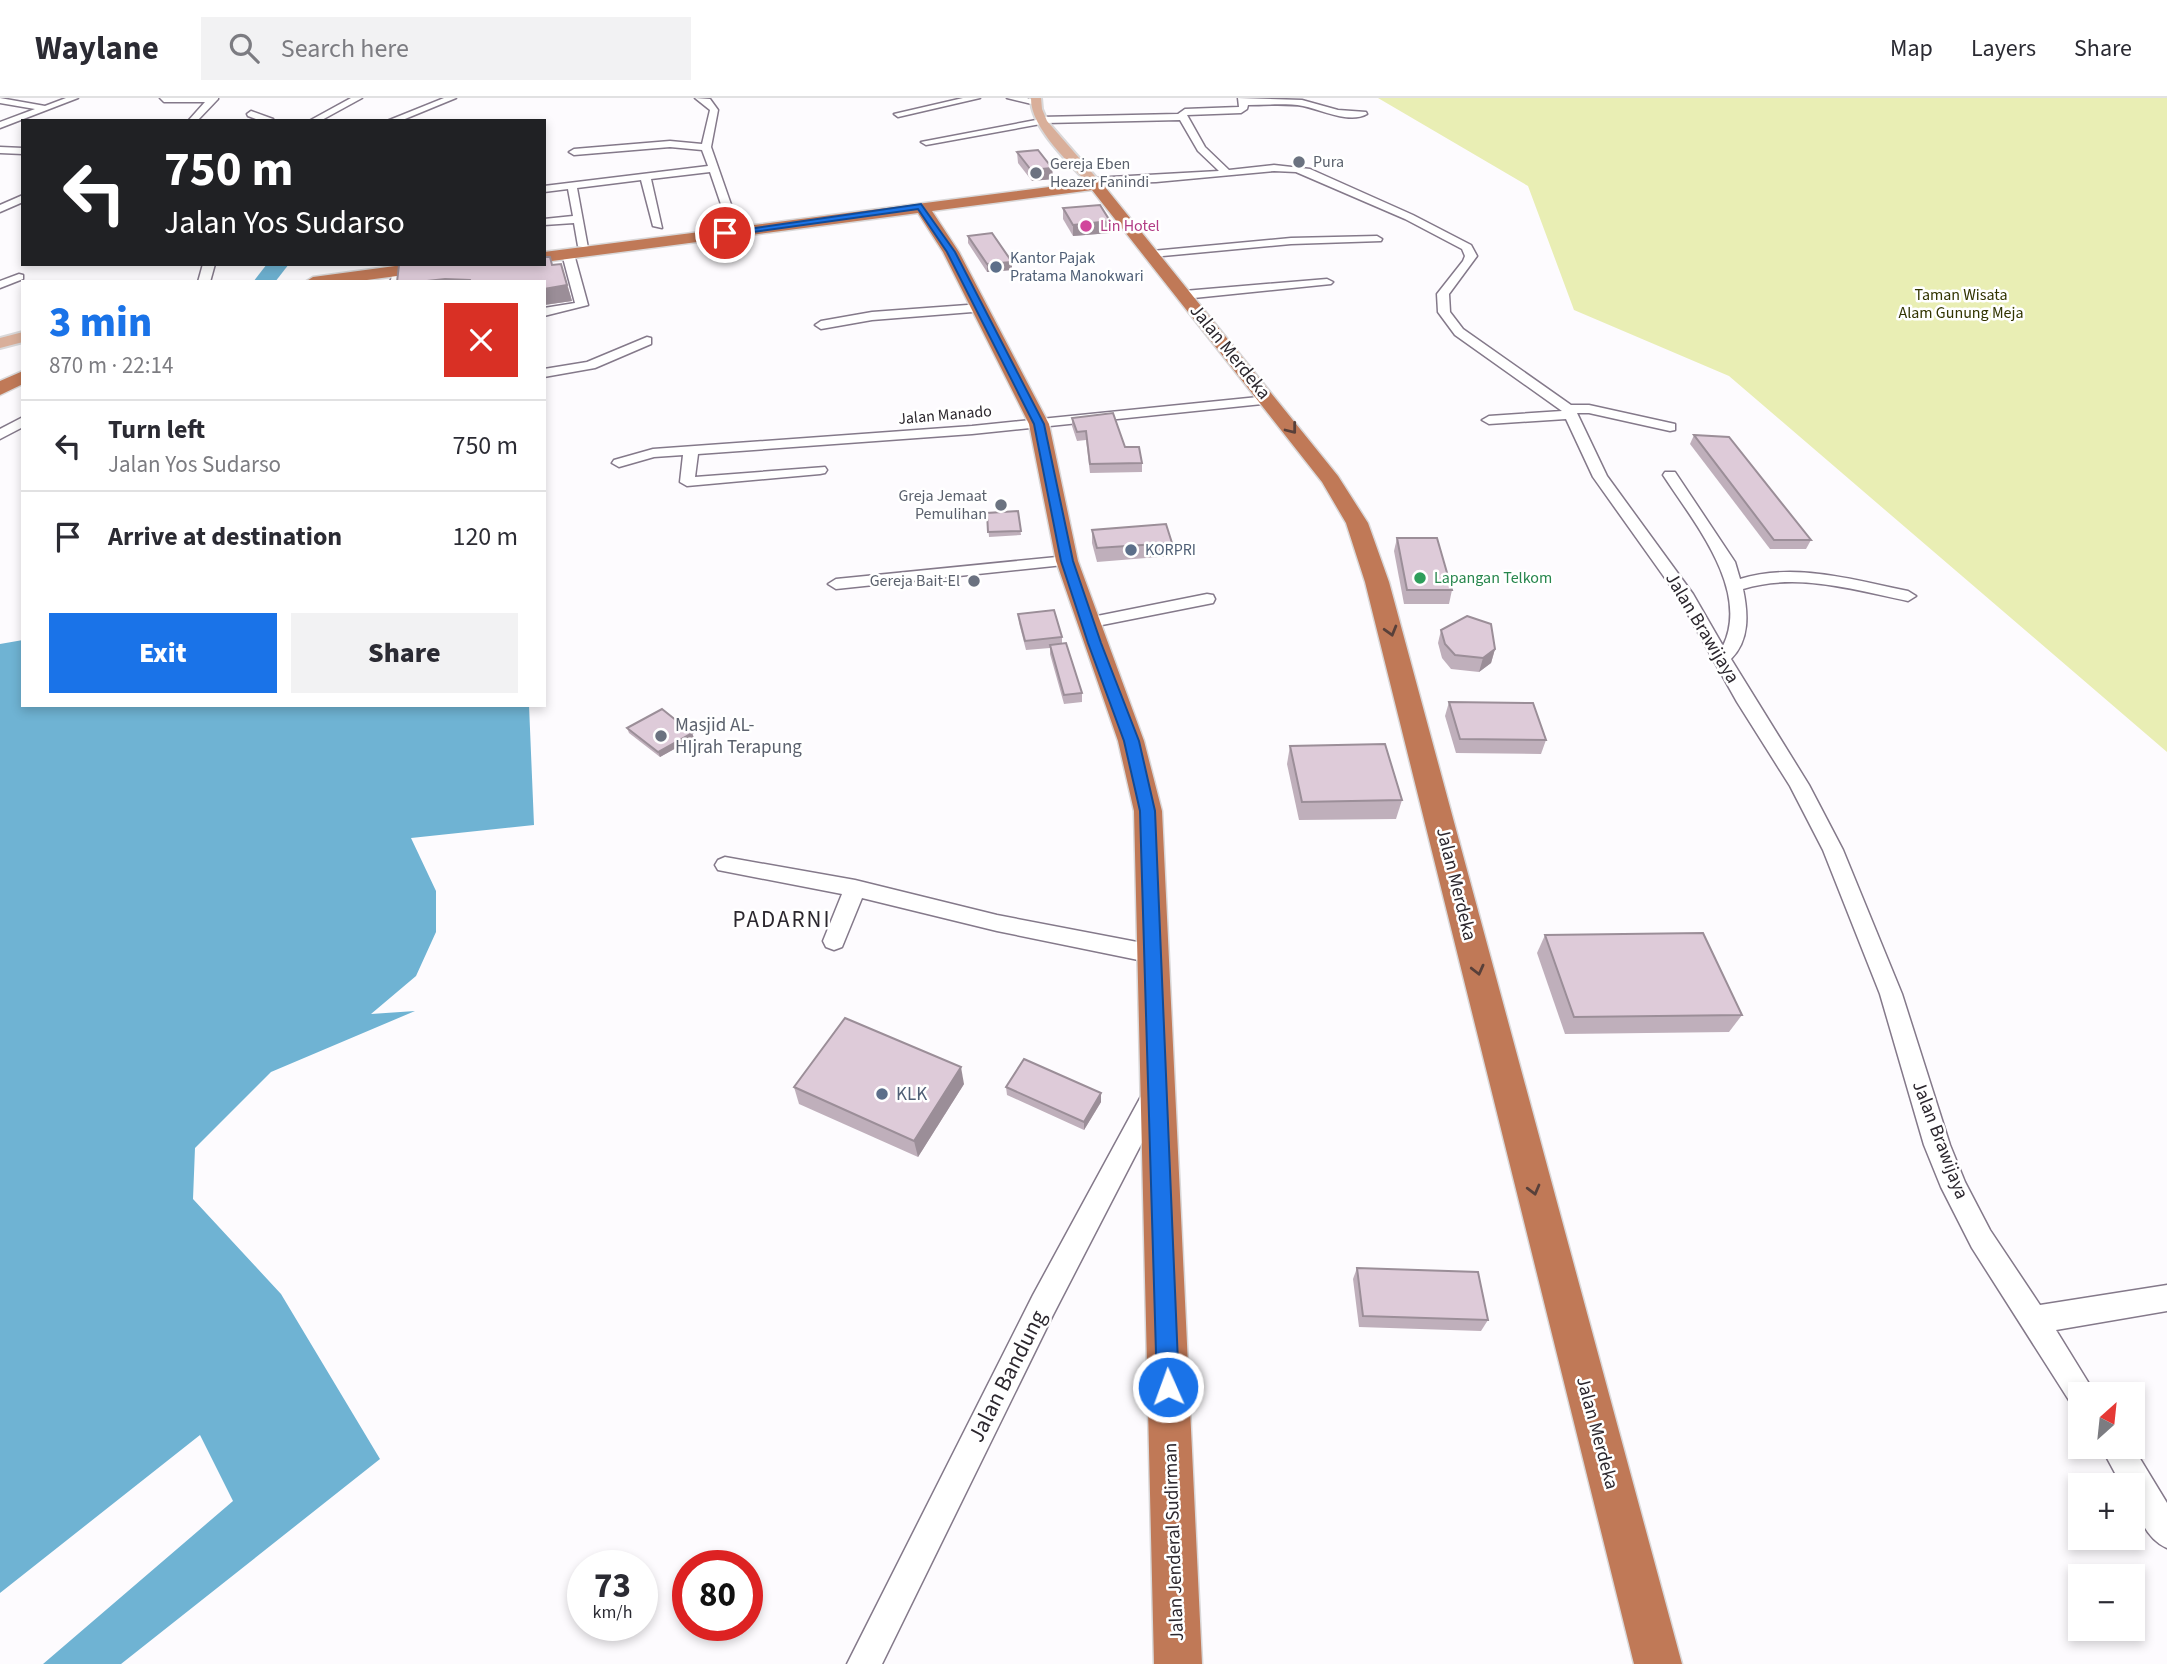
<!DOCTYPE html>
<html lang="en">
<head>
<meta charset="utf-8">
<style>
	:root { --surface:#fff; --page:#f2f2f3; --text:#2b2b33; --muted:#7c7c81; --line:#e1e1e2; --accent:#1a73e8 }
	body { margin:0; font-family:"Source Sans 3",sans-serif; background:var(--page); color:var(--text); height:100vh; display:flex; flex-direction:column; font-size:26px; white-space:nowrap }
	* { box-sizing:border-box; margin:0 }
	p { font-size:23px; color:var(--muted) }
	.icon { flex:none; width:38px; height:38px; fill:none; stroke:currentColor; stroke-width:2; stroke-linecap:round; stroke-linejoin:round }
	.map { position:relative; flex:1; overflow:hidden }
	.details { position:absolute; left:21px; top:182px; width:525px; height:427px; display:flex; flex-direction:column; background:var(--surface); border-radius:0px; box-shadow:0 4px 10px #0003 }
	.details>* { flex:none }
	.top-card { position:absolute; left:21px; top:21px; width:525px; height:147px; border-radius:0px; box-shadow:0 4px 10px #0003; background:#202124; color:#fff; overflow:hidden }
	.needle { width:46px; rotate:27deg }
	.fabs { position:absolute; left:2068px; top:1284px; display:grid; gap:14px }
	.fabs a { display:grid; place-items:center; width:77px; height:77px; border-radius:0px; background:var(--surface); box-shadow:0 4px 10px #0003; font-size:35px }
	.speed { position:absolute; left:567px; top:1452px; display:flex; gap:14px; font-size:35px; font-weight:700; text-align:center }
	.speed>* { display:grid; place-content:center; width:91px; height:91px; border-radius:50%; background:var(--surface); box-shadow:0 4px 10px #0003; line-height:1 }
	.speed small { font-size:18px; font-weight:400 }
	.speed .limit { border:10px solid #d22; background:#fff; color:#111 }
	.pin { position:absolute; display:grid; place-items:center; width:60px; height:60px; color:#fff; margin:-30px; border:4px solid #fff; border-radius:50%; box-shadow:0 2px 7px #0007 }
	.me { position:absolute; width:77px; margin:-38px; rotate:358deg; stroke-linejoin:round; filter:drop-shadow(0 0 5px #0008) }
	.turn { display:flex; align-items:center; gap:24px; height:147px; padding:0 28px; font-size:32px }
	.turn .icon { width:91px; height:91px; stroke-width:2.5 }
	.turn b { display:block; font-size:49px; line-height:60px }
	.round { display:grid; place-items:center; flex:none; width:74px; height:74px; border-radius:0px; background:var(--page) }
	.summary { display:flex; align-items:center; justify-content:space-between; height:119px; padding:0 28px }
	h1 { font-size:42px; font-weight:800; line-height:52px; color:var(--accent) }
	.cta { display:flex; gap:14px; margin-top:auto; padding:14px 28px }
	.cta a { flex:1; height:80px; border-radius:0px; background:var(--accent); color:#fff; font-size:28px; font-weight:800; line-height:80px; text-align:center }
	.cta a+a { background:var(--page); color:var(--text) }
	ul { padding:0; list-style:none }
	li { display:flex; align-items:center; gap:21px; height:91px; padding:0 28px; border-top:2px solid var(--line) }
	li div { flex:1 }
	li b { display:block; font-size:26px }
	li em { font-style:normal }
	header { display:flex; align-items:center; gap:42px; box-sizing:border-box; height:98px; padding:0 35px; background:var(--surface); border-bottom:2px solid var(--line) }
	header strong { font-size:33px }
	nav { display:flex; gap:38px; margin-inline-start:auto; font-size:24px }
	.search { width:490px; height:63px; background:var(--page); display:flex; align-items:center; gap:18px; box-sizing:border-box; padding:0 24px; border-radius:0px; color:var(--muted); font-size:26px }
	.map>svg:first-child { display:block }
</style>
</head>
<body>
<header>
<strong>Waylane</strong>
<div class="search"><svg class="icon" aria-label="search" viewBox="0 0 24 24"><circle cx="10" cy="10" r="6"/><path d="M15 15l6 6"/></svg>Search here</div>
<nav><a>Map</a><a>Layers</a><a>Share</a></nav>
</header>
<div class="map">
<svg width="2167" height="1566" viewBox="0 0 2167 1566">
	<rect width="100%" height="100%" fill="#fdfbfe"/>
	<polygon fill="#e9eeb4" points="1378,0 2167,0 2167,654 1729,278 1574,212 1528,88"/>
	<polygon fill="#6fb3d3" points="23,542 23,607 529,607 534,727 411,740 436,793 436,834 416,878 371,916 415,913 271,974 195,1050 193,1101 281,1196 380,1361 121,1566 43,1566 233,1403 200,1337 0,1495 0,546"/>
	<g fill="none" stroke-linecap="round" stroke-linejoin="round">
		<polygon fill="#6fb3d3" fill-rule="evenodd" points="267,166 289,166 275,184 253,184"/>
		<g stroke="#84798a" stroke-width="3">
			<g id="minor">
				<polygon points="0,0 45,8 66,0 78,0 0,30 0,24 35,11 0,5"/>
				<polygon points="160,0 218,0 218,1 197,23 188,23 205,4 164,4"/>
				<polygon points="351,0 362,0 320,23 309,23"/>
				<polygon points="444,0 456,0 400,23 387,23"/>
				<polygon points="695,0 710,1 718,12 711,49 735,118 734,120 725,118 710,74 651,81 662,130 653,128 641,82 577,90 588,150 578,148 574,125 544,127 544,121 573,118 568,91 544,94 544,88 708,68 702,52 670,49 574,57 569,54 574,51 670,43 702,46 710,12"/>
				<polygon points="963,0 980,0 898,19 894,16"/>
				<polygon points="1007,0 1027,0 1040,4 1036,7"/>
				<path d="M1238,0l64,2 36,10 28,2 1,2c-17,10 -45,-4 -64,-8 -17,-3 -37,-1 -55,-1l-1,4 -6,4 -54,2 18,32 24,23 45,-5 36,4 103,46 58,30 6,11 -28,38 1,18 13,17 108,76h18l86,19v6l-5,1 -81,-18h-12l30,63 86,118 30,52c28,-57 -31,-126 -60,-171l2,-3h10l60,90 5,17c56,-17 113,1 168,12l8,5 -8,5c-54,-11 -110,-29 -165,-12 5,24 7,51 -12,70l78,126 34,65 59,144 48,151 15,37 25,48 50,75 127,-20v26l-111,19 40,65h-15v14l-9,-4 -100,-157 -31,-61 -17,-42 -44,-151 -57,-144 -33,-64 -53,-84 -60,-107 -84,-118 -27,-58 -77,5 -7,-4 7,-4 73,-5 -107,-76 -17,-23 -1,-18 26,-33 2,-5 -3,-7 -57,-30 -109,-47 -22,-1 -118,11 -63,2 -5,-3 5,-3 126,-7 -21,-20 -18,-31 -134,3 -120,22 -5,-3 115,-22 4,-3 138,-3 7,-5 54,-2z"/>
				<polygon points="251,13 273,21 274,23 261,23 248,18 247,16"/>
				<polygon points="0,49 23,50 23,56 0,55"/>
				<polygon points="23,97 23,104 0,114 0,107"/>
				<polygon points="1377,138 1382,141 1381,143 1291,146 1152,159 1146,156 1152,153 1291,140"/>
				<polygon points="564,154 574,156 588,207 544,218 544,210 575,205 562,156"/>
				<polygon points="203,166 215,166 210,184 198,184"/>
				<polygon points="397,175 403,178 402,184 390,184 393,176"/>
				<polygon points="19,176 23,177 23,181 0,190 0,183"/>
				<polygon points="1327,181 1333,184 1331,186 1184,201 1178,197 1184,193"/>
				<polygon points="981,206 985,207 985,213 872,222 821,231 815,227 821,223 872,214"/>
				<polygon points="647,239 651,240 651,246 595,270 544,279 544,271 587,264"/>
				<polygon points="1268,298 1275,302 1273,305 972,336 698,356 695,379 825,369 827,372 825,375 820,376 687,388 680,384 683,357 654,359 619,369 612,365 614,362 653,351 972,328"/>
				<polygon points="23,319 23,329 0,341 0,331"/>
				<polygon points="1067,458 1073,460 1075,463 1073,466 836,491 828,486 836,481"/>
				<polygon points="1207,496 1213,497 1215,501 1213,505 1087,530 1079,525 1087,520"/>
				<polygon points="725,759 855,782 997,817 1153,847 1161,850 1164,856 1161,862 1153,865 997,833 862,800 842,849 834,852 826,849 823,843 842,796 718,772 715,767 718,762"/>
				<polygon points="1154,987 1163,991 1166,998 1053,1217 882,1566 847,1566 1033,1197 1145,991"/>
				<path d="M2101,1349h32l34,56v45c-22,-9 -34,-40 -34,-62h-11z"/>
			</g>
		</g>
		<g stroke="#d9d8d9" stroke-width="4">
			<g id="major">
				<path d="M1031,0h10l1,11 5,12 53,61v6h-8c-20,-23 -62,-60 -61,-90z"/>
				<polygon points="23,234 23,244 0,250 0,240"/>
			</g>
		</g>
		<g stroke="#d9d8d9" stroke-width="3">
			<g id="highway">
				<polygon points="1096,83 1101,84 1338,378 1368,425 1389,484 1682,1566 1634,1566 1365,484 1346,425 1322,384 1092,92 932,113 959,154 1049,326 1078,463 1144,643 1162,713 1202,1566 1154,1566 1134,713 1118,643 1056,463 1029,326 943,154 918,115 544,164 544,154"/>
				<polygon points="410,166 457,166 449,171 352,184 305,184 313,179"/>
				<polygon points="23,273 23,286 0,297 0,283"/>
			</g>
		</g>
		<use href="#minor" fill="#fff" fill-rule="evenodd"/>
		<use href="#major" fill="#d9af9a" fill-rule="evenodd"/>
		<use href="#highway" fill="#c07957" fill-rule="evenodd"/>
	</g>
	<g fill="#bfafbb">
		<polygon points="1017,54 1052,70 1053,81 1032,83 1018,65"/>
		<polygon points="1063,110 1110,123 1110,135 1073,138 1063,121"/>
		<polygon points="968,138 1012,172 987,174 968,145"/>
		<polygon points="552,167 566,182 572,203 544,207 544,184 397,184"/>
		<polygon points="1072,320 1125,349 1142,365 1142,374 1090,375 1086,342 1077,343 1072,328"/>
		<polygon points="1694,337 1811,442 1806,451 1770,451 1690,346"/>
		<polygon points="1018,413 1021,437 989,439 987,415"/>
		<polygon points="1092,432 1172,445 1171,458 1097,464 1092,445"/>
		<polygon points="1397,440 1452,492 1449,506 1404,506 1394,453"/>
		<polygon points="1018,516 1062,539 1062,546 1082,595 1082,604 1064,606 1050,556 1050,550 1026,552 1019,525"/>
		<polygon points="1441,532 1495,551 1491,565 1479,574 1451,571 1442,560 1438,545"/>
		<polygon points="1449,604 1546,642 1541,656 1456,655 1445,618"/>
		<polygon points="627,630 692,635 694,640 660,659 629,635"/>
		<polygon points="1290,648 1402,702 1396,721 1299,722 1287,666"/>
		<polygon points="1545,837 1742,917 1729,934 1565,936 1537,855"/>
		<polygon points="964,986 918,1059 799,1006 794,989"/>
		<polygon points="1006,989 1101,1004 1084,1032 1007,997"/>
		<polygon points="1357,1170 1488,1222 1481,1233 1359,1229 1353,1181"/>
	</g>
	<g fill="#9b8e98">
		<polygon points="1052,70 1053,81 1032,83 1031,72"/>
		<polygon points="1110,123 1110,135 1073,138 1073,127"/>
		<polygon points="1012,164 1012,172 987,174 987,166"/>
		<polygon points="561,166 572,203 544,207 544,191"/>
		<polygon points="445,181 446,184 418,184"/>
		<polygon points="1495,551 1491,565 1479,574 1483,560"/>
		<polygon points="692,635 694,640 660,659 658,654"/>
		<polygon points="961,969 964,986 918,1059 914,1043"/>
		<polygon points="1101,995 1101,1004 1084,1032 1084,1024"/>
	</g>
	<g fill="#decbd9" stroke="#9b8e98" stroke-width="2">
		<polygon points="1038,52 1052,70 1031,72 1017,54"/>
		<polygon points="1100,107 1110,123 1073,127 1063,110"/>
		<polygon points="992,135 1012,164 987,166 968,138"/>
		<polygon points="544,159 550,159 552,167 561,166 567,187 544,191 544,184 471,184 470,182 445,181 418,184 397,184 399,167 544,166"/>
		<polygon points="1113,315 1125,349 1139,349 1142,365 1090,366 1086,333 1077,334 1072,320"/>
		<polygon points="1694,337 1729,339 1811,442 1774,442"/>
		<polygon points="1018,413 1021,433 988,434 987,415"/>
		<polygon points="1166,426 1172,445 1097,450 1092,432"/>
		<polygon points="1397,440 1437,440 1452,492 1407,492"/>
		<polygon points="1054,512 1062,539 1025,543 1018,516"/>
		<polygon points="1467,518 1491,526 1495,551 1483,560 1455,557 1445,546 1441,532"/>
		<polygon points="1066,545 1082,595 1064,597 1050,547"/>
		<polygon points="1449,604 1533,605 1546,642 1460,641"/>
		<polygon points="662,611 692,635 658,654 627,630"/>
		<polygon points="1385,646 1402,702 1302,704 1290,648"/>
		<polygon points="1703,835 1742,917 1574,919 1545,837"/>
		<polygon points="845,920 961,969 914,1043 794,989"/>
		<polygon points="1024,961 1101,995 1084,1024 1006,989"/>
		<polygon points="1357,1170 1478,1174 1488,1222 1363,1218"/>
	</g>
	<defs><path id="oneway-chevron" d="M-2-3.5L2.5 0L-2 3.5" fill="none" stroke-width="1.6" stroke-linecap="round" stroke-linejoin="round" transform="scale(1.75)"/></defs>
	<g stroke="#58403a">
		<use href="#oneway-chevron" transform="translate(1292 331) rotate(52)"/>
		<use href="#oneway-chevron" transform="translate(1391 533) rotate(74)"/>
		<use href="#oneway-chevron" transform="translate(1478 872) rotate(76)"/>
		<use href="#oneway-chevron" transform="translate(1534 1092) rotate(75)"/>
	</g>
	<polygon fill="#1a73e8" stroke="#114b97" stroke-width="2" points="921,106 955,154 1044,326 1073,463 1101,545 1139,643 1155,713 1179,1289 1176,1297 1168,1300 1160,1297 1157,1289 1140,713 1124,643 1088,545 1061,463 1034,326 947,154 918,111 725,138 721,135"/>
	<g fill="#6b7280" stroke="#fff" stroke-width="2.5">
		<circle cx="1299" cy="64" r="7"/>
		<circle cx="1036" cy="75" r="7"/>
		<circle cx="1001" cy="407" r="7"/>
		<circle cx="974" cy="483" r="7"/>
		<circle cx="661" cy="638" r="7"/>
	</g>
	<circle fill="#d1479c" stroke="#fff" stroke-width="2.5" cx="1086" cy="128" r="7"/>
	<g fill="#5c6f8a" stroke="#fff" stroke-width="2.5">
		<circle cx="996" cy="169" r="7"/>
		<circle cx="1131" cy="452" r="7"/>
		<circle cx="882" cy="996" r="7"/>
	</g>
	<circle fill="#2e9e5b" stroke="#fff" stroke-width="2.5" cx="1420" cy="480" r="7"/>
	<g text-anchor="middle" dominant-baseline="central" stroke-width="5" stroke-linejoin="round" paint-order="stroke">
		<g font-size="16" fill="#5b616d" stroke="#fff" text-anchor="start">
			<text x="1313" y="64">Pura</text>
			<text x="1050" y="66">Gereja Eben<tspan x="1050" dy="18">Heazer Fanindi</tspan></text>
			<text x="987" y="398" text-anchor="end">Greja Jemaat<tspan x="987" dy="18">Pemulihan</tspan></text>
			<text x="960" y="483" text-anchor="end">Gereja Bait-El</text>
		</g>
		<g font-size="16" fill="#b23c85" stroke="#fff" text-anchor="start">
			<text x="1100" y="128">Lin Hotel</text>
		</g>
		<g font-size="16" fill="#4e5e75" stroke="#fff" text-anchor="start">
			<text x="1010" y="160">Kantor Pajak<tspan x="1010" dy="18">Pratama Manokwari</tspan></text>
			<text x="1145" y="452">KORPRI</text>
		</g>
		<g font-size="16" fill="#323401" stroke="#fff">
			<text x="1961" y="197">Taman Wisata<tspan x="1961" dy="18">Alam Gunung Meja</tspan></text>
		</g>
		<g font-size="16" fill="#2c272e" stroke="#fff">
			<text transform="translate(945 317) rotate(-5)">Jalan Manado</text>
		</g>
		<g font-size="16" fill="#27864d" stroke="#fff" text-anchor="start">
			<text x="1434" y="480">Lapangan Telkom</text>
		</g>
		<g font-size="19" fill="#2c272e" stroke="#fff">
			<text transform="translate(1230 254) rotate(51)">Jalan Merdeka</text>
			<text transform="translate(1702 530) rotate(59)">Jalan Brawijaya</text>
			<text transform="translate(1456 786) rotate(76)">Jalan Merdeka</text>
			<text transform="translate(1940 1042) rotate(69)">Jalan Brawijaya</text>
			<text transform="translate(1597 1335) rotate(75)">Jalan Merdeka</text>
			<text transform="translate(1174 1444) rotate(-92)">Jalan Jenderal Sudirman</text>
		</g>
		<g font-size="19" fill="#5b616d" stroke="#fff" text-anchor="start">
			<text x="675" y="627">Masjid AL-<tspan x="675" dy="22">HIjrah Terapung</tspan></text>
		</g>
		<g font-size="19" fill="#4e5e75" stroke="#fff" text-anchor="start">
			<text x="896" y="996">KLK</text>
		</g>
		<g font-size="23" letter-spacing="2" fill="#2c272e" stroke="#fff">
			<text x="782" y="821">PADARNI</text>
		</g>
		<g font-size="23" fill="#2c272e" stroke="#fff">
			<text transform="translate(1007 1278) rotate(-63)">Jalan Bandung</text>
		</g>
	</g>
</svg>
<div class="fabs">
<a><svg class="needle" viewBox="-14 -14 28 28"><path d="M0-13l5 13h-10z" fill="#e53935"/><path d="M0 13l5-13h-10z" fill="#7c7c81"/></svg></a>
<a>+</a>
<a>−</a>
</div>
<div class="speed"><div>73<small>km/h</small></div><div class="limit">80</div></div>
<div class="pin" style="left:725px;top:135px;background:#d93025"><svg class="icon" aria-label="arrive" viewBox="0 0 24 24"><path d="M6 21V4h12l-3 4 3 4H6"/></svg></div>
<svg class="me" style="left:1168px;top:1289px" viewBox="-20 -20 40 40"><circle r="17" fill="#1a73e8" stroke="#fff" stroke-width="3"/><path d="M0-11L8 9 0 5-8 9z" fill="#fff"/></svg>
<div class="top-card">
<div class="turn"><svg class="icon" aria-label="left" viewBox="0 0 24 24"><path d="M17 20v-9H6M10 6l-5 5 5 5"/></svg><div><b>750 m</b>Jalan Yos Sudarso</div></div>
</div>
<section class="details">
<div class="summary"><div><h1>3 min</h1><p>870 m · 22:14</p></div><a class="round" style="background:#d93025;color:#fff"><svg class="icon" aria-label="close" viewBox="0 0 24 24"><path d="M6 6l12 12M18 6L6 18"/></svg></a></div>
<ul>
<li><svg class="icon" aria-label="left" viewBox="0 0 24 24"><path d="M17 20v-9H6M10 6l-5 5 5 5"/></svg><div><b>Turn left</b><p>Jalan Yos Sudarso</p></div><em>750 m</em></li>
<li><svg class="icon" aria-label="arrive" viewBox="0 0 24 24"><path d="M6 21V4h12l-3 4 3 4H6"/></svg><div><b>Arrive at destination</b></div><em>120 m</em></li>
</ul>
<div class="cta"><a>Exit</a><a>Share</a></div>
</section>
</div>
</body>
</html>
